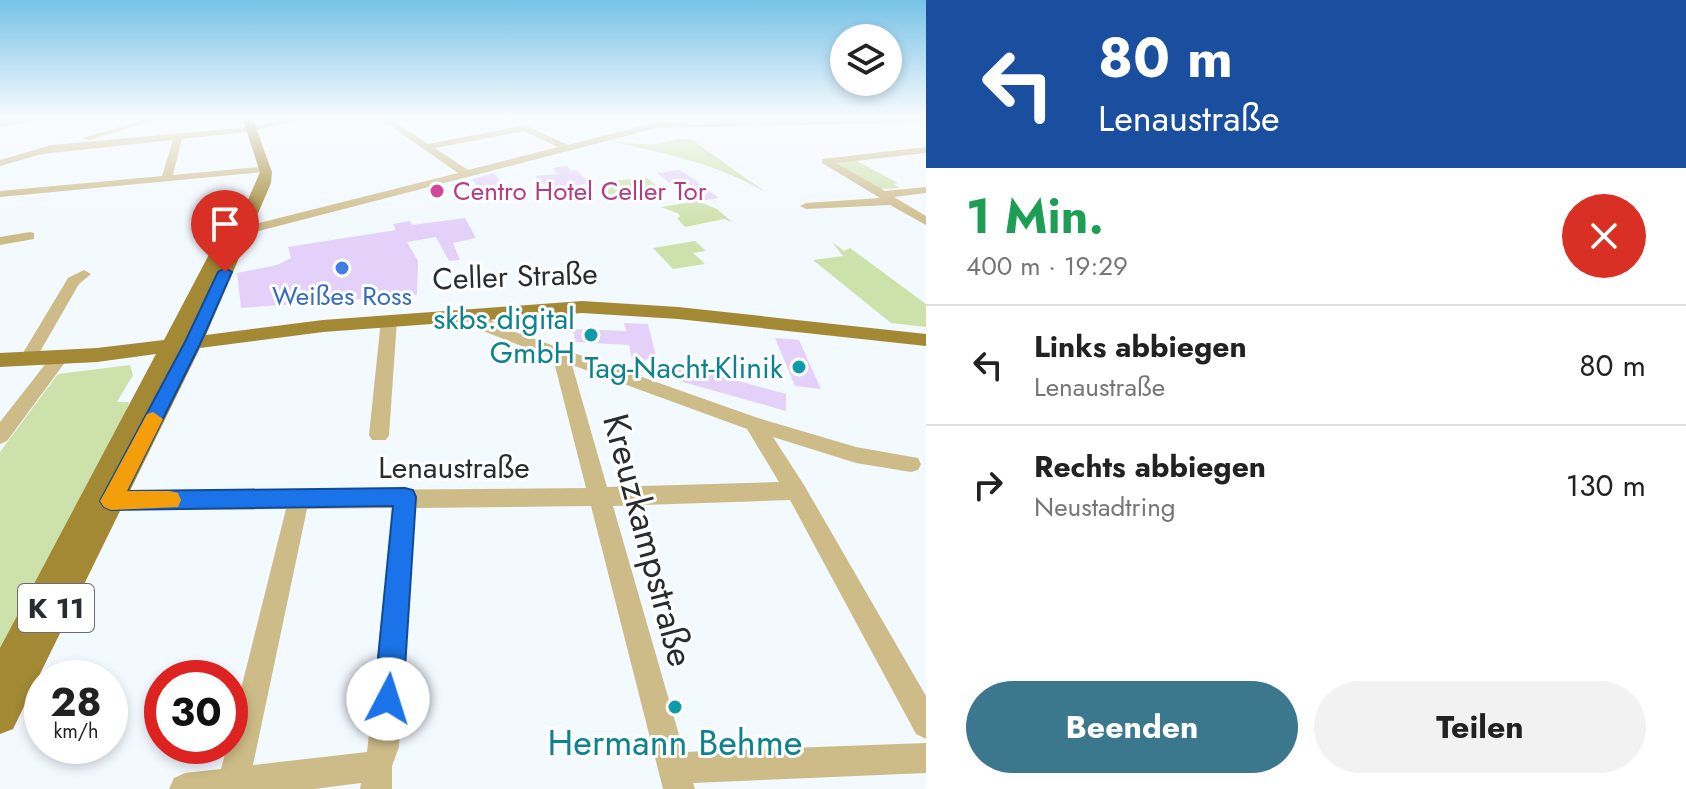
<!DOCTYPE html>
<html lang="de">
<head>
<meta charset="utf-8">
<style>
	:root { --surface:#fff; --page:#f2f2f2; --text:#222; --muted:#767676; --line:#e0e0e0; --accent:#3b788e }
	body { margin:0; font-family:Jost,sans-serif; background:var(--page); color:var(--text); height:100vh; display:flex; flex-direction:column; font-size:30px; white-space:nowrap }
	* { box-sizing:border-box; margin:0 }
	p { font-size:26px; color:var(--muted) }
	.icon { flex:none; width:44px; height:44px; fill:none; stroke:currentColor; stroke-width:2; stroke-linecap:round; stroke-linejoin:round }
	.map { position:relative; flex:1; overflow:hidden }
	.panel { display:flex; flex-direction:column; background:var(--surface); width:760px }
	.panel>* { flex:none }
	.top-card { background:#1a4fa0; color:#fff; overflow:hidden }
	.fabs { position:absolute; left:830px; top:24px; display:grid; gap:16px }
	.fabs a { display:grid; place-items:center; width:72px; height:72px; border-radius:50%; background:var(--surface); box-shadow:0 4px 12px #0003; font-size:40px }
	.speed { position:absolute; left:24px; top:660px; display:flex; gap:16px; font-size:40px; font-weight:700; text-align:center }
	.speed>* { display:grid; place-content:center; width:104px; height:104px; border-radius:50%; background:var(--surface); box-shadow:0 4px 12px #0003; line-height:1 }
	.speed small { font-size:20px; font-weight:400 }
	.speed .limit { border:12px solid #d22; background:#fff; color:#111 }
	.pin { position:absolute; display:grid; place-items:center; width:68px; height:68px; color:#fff; margin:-82px -34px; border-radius:50% 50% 50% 0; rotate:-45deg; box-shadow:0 0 8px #0007 }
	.pin .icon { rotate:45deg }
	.me { position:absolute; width:88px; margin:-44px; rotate:5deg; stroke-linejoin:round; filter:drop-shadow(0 0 6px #0008) }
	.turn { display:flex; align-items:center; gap:28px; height:168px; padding:0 40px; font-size:36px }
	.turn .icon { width:104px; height:104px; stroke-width:2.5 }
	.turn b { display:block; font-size:56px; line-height:68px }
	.round { display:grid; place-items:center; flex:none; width:84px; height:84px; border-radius:42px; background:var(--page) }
	.headline { display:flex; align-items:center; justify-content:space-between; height:136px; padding:0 40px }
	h1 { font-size:48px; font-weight:700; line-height:60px; color:#1e9e55 }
	.primary-button { display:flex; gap:16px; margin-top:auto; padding:16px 40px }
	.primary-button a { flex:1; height:92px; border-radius:48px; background:var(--accent); color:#fff; font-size:32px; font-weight:700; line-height:92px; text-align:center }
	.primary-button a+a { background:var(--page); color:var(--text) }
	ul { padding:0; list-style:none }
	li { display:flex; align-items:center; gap:24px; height:120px; padding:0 40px; border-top:2px solid var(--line) }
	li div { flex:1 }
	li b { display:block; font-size:30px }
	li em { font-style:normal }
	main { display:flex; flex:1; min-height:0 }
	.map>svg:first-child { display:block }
</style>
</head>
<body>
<main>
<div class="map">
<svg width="926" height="789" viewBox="0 0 926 789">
	<rect width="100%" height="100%" fill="#f2f9ff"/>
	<g fill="#cde1aa">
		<path d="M677,139h14l74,53c-49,-29 -102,-39 -156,-51l43,4z"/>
		<polygon points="855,160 898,183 893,184 900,188 876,189 834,162"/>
		<polygon points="646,177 666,194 632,190 604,198 610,187 605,182"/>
		<polygon points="697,201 717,209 732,222 724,219 685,227 677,218 680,217 679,214 661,207"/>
		<polygon points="695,241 706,251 693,253 705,264 673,269 653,248"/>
		<polygon points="832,242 844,251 850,248 926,304 926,327 891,323 813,260 843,256"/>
		<polygon points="130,365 133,375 117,402 129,402 123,424 0,662 0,452 58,374"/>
	</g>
	<g fill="#e3d1fa">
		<polygon points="567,166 571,171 576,170 590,183 550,190 535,176 558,174 552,168"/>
		<polygon points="680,170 685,173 719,198 694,202 657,173"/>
		<polygon points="494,173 507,190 482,193 472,179"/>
		<polygon points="465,218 476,238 453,243 460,260 449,261 436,237 407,242 418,261 417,295 241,308 237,273 277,265 291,258 288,247 396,230 393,224 410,221 412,225"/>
		<polygon points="624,323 648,324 657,360 632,359 629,345 575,342 573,329 626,331"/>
		<polygon points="775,338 799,340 821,389 795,386"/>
		<polygon points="680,365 786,394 786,411 676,380"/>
	</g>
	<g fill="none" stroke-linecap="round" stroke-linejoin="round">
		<g fill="#cdbc88" fill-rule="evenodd">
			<polygon points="37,117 60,117 0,127 0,121"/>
			<polygon points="153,117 166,117 90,140 82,138"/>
			<polygon points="296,117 313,117 246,132 182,139 173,175 260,167 265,170 264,172 0,197 0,191 162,176 173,140 42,154 0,166 0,160 51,145 248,127"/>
			<path d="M378,117h9l41,27 97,-19 43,20 89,-23 253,-5h16v5l-269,6 -414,107 -15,-4v-11h8l2,6 5,1 215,-54zM524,131l34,16 -90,23 -33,-22z"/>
			<polygon points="926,147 926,153 836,163 885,191 926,187 926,193 894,197 926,216 926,225 890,205 806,209 800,206 806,203 880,198 822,163 822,159"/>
			<polygon points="30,232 34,233 34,239 0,245 0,237"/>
			<polygon points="84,270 91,274 79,284 34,362 22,362 20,358 68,278"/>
			<path d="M481,309l5,2 9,14 14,5 249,88 98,29 62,11 3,6 -3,6 -7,2 -55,-9 -83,-26 31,48 122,211v43l-10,-5 -126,-234 -177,6 71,246 242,-9v30l-233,10 2,6h-32l-72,-283 -176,2 -16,239 -7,19v23h-32l1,-6 -47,6h-145l5,-11 11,-5 36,-4 6,-23h3v-13l56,-224 -175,1 -8,-2 -3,-7 3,-7 8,-2 475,-4 -33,-130 -70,-27 -10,-17zM572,365l175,64 32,53 -172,5zM393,508l-26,244 -114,13 54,-256z"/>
			<polygon points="389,315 397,320 389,435 386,440 372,440 369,435 381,320"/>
			<polygon points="60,351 68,357 66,361 7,441 0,444 0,422 54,353"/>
		</g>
		<polygon fill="#a38933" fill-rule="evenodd" points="242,117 252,117 272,172 271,183 206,335 323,320 582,301 678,307 926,334 926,346 678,319 582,313 323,332 200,348 13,729 0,734 0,648 156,354 97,362 0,367 0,353 97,348 164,340 214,245 222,240 229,244 260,172"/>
	</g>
	<linearGradient id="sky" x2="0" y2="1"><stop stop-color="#77c2e6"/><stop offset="0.52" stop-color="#f9fcff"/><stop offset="1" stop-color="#f9fcff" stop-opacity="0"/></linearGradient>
	<rect width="926" height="227" fill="url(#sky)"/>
	<polygon fill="#1a73e8" stroke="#114b97" stroke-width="2" points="225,268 232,272 201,342 127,491 405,488 413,490 416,497 403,699 399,709 388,713 378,709 374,699 393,506 111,510 104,507 100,501 185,342 218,272"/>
	<polygon fill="#f59e0b" points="153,412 163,419 127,491 170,491 178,493 181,500 178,507 111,510 104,507 100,501 104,494 147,414"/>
	<circle fill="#d1479c" stroke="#fff" stroke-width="3" cx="437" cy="191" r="8"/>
	<circle fill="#3f7fe0" stroke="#fff" stroke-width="3" cx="342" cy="268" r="8"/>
	<g fill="#0f9aa8" stroke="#fff" stroke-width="3">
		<circle cx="591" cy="335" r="8"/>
		<circle cx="799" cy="367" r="8"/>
		<circle cx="675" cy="707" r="8"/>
	</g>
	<g text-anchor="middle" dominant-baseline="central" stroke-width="6" stroke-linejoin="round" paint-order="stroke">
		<g font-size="26" fill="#b23c85" stroke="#fff" text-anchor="start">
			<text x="453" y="191">Centro Hotel Celler Tor</text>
		</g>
		<g font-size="26" fill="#366cbe" stroke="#fff">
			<text x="342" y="296">Weißes Ross</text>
		</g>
		<rect fill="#fff" stroke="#696b6d" stroke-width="2" x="18" y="584" width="76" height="48" rx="6"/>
		<g font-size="28" font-weight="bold" fill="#292c2f">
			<text x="56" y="608">K 11</text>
		</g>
		<g font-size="30" fill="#292c2f" stroke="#fff">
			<text transform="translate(515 276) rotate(-2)">Celler Straße</text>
			<text x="454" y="467">Lenaustraße</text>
		</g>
		<g font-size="30" fill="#0d838f" stroke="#fff" text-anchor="end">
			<text x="575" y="318">skbs.digital<tspan x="575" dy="34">GmbH</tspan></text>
			<text x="783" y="367">Tag-Nacht-Klinik</text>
		</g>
		<g font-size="36" fill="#292c2f" stroke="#fff">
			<text transform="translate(649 540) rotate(75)">Kreuzkampstraße</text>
		</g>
		<g font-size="36" fill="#0d838f" stroke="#fff">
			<text x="675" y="742">Hermann Behme</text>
		</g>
	</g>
</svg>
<div class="fabs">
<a><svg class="icon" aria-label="layers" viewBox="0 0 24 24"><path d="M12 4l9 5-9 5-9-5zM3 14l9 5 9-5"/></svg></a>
</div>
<div class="speed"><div>28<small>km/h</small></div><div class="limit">30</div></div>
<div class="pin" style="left:225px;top:272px;background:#d93025"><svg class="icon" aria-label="arrive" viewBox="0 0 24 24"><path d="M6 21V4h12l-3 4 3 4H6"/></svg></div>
<svg class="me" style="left:388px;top:699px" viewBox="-20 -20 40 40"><circle r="19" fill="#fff"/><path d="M0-13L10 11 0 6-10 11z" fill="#1a73e8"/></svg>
</div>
<section class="panel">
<div class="top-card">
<div class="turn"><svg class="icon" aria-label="left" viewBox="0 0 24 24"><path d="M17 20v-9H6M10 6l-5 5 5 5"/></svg><div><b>80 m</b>Lenaustraße</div></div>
</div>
<div class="headline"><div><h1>1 Min.</h1><p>400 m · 19:29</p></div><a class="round" style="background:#d93025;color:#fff"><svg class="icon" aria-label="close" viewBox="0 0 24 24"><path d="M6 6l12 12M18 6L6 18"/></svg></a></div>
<ul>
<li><svg class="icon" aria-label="left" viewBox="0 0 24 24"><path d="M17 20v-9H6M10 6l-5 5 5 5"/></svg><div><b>Links abbiegen</b><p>Lenaustraße</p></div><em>80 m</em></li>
<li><svg class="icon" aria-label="right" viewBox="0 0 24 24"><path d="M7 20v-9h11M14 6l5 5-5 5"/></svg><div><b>Rechts abbiegen</b><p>Neustadtring</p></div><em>130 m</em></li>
</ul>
<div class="primary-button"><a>Beenden</a><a>Teilen</a></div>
</section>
</main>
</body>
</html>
